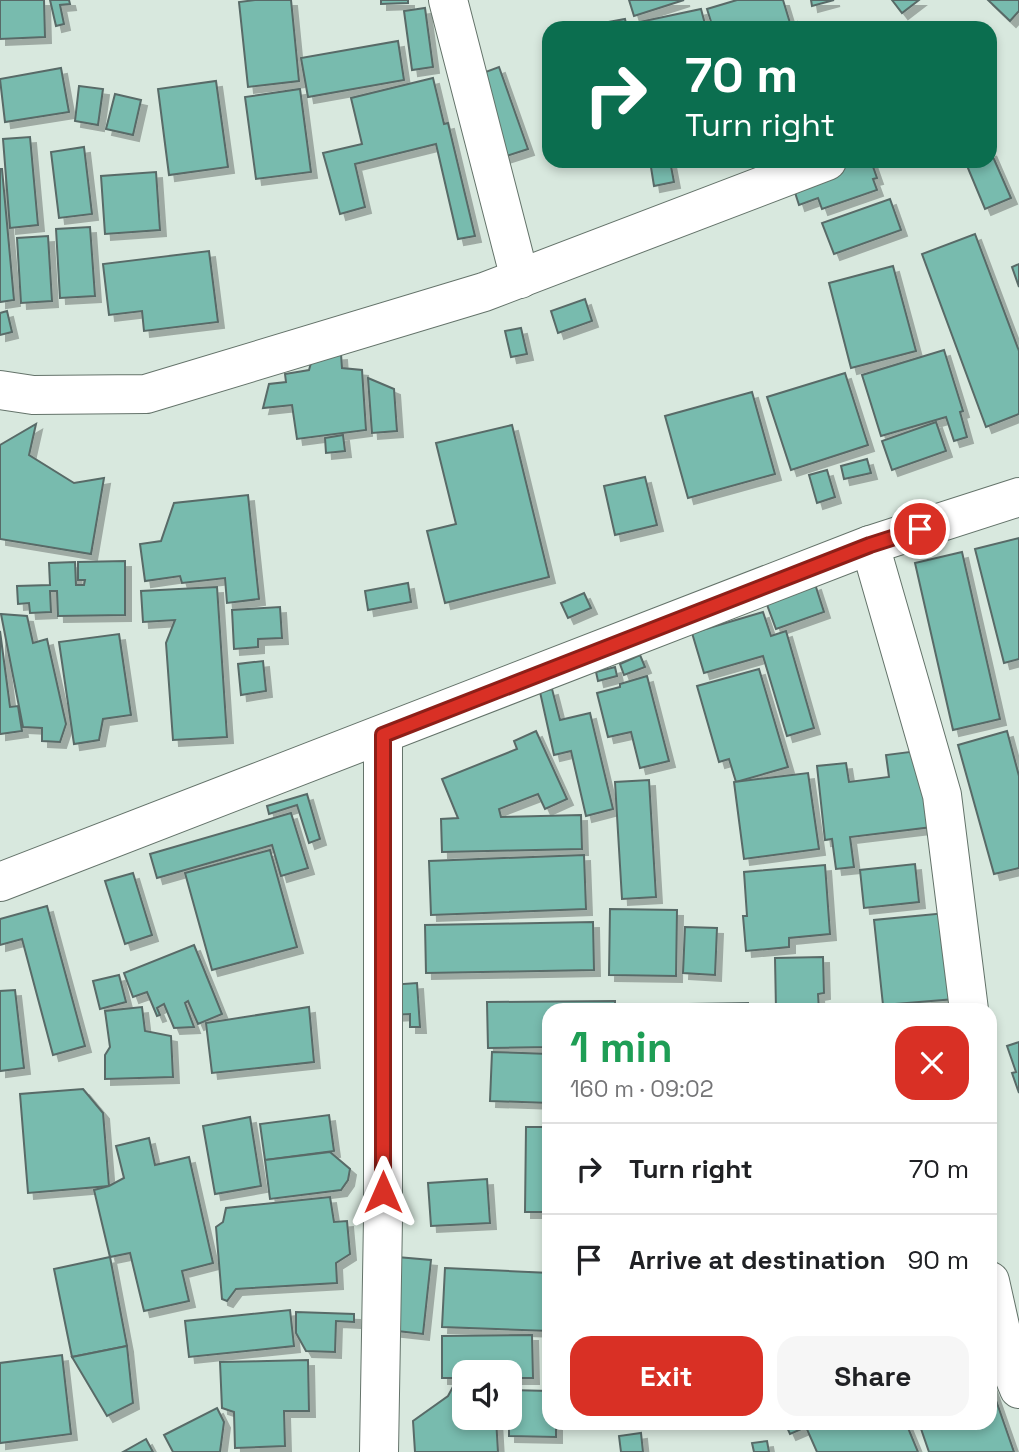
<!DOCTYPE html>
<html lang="en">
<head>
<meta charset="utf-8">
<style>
	:root { --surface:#fff; --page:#f6f6f6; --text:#202124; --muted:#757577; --line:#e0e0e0; --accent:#d93025 }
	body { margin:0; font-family:"Space Grotesk",sans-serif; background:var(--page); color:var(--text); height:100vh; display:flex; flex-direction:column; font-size:26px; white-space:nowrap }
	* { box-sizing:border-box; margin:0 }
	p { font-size:23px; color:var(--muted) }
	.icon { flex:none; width:38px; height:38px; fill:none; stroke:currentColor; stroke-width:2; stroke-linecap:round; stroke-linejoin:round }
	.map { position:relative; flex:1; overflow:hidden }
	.side { position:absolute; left:542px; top:1003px; width:455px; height:427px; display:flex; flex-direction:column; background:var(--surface); border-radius:21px; box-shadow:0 4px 10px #0003 }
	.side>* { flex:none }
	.top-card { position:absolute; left:542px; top:21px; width:455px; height:147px; border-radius:21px; box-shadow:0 4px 10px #0003; background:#0b6e4f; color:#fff; overflow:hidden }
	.controls { position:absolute; left:452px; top:1360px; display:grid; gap:14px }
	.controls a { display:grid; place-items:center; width:70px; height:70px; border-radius:14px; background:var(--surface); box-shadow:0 4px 10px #0003; font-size:35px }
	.pin { position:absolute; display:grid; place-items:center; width:60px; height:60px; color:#fff; margin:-30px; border:4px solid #fff; border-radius:50%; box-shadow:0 2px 7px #0007 }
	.me { position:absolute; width:77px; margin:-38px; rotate:0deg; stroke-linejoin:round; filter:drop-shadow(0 0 5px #0008) }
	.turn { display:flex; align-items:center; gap:24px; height:147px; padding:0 28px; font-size:32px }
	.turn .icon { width:91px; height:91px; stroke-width:2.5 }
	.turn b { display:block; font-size:49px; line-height:60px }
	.round { display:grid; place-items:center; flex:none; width:74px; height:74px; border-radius:21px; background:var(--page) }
	.head { display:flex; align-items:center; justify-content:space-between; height:119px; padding:0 28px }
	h1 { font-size:42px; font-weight:600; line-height:52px; color:#1e9e55 }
	.primary-button { display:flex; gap:14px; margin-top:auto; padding:14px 28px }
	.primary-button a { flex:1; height:80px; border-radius:21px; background:var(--accent); color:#fff; font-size:28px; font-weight:600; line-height:80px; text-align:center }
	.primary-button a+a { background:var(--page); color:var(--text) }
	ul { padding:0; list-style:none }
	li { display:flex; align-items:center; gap:21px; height:91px; padding:0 28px; border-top:2px solid var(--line) }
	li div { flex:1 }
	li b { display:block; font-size:26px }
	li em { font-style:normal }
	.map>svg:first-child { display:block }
</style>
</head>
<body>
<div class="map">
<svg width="1019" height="1452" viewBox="0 0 1019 1452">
	<defs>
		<filter id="shadow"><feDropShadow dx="6" dy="6" stdDeviation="0" flood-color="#0004"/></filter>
	</defs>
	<rect width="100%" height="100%" fill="#d8e8de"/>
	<g fill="#78bbae" stroke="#596b67" stroke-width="2" filter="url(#shadow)">
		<polygon points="0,0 44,0 45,37 0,39"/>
		<polygon points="50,0 69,0 70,4 60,5 64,24 56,26"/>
		<polygon points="255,0 291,0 299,81 248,87 239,2"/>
		<polygon points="381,0 408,0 408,3 381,4"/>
		<polygon points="629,0 684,0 634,16"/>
		<polygon points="737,0 783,0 790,23 772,28 713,28 707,9"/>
		<polygon points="811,0 834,0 812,6"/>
		<polygon points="892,0 919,0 902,13"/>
		<polygon points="988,0 1019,0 1019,11 1010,21"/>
		<polygon points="425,8 433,67 412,70 404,11"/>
		<polygon points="701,9 706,28 636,28 635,23"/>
		<polygon points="625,19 627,28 576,28"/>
		<polygon points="797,22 799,28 778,28"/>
		<polygon points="398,41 404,80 308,97 301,58"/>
		<polygon points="499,67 528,149 500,158 472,77"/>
		<polygon points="61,68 69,112 5,122 0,79"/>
		<polygon points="433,78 444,124 448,123 475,236 458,239 436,144 355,164 365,207 340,214 323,153 362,144 351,98"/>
		<polygon points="216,81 228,167 169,175 158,89"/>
		<polygon points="79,86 103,89 98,125 75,121"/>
		<polygon points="300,89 311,172 256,179 245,97"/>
		<polygon points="115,94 141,100 133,135 106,129"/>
		<polygon points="30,137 38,225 10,228 3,139"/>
		<polygon points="84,147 92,214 59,218 51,152"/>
		<polygon points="990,150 1011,198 985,209 965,161 990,161"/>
		<polygon points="650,161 670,161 674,182 654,186"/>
		<polygon points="753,161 783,161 756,172"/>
		<polygon points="845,161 871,161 877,178 873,179 877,190 822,209 818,198 799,205 791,180"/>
		<polygon points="0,169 2,169 14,300 0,302"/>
		<polygon points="156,172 160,230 105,234 101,176"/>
		<polygon points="890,199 901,230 834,254 822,223"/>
		<polygon points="90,227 95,296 60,298 56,229"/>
		<polygon points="975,234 1019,351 1019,414 986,427 922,254"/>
		<polygon points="48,236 52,301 21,303 17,238"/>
		<polygon points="209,251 218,322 144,331 142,311 109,315 103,264"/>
		<polygon points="1019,264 1019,287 1012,267"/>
		<polygon points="893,266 916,351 851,368 829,283"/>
		<polygon points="585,299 592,321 558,333 551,311"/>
		<polygon points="7,311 12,332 0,335 0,313"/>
		<polygon points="521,328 527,354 511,357 505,331"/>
		<polygon points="944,350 963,411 960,412 967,437 954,441 946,417 881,436 862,375"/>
		<polygon points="341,354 342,368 362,370 366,430 297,439 292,405 263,408 269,384 286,382 285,374 309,370 313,356"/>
		<polygon points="845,373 868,445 791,470 767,397"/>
		<polygon points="368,378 394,389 397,431 372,433"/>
		<polygon points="752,392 775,474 688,498 665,416"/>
		<polygon points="936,422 946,451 892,470 882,441"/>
		<polygon points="36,424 29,455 74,483 104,478 91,554 0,539 0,445"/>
		<polygon points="512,425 549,577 445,603 427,531 456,524 436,443"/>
		<polygon points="343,435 345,451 326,453 325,438"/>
		<polygon points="867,459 871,473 844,479 841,466"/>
		<polygon points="827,470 835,497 817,503 809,475"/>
		<polygon points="645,477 657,525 615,535 604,486"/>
		<polygon points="248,495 259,599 227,603 225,578 182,583 180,576 145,581 140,544 161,541 174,503"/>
		<polygon points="1019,538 1019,659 1004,663 975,549"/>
		<polygon points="962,552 1000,719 953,730 915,563"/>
		<polygon points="125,561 125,615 58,616 57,591 50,591 51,612 30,613 29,603 18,604 17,586 50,585 49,563 75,562 76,585 84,585 85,580 78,580 78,562"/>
		<polygon points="408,583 411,602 368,610 365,591"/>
		<polygon points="815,584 824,612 776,629 766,602"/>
		<polygon points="217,587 227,737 173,740 166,643 175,620 143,622 141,591"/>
		<polygon points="584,593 591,608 568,618 561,603"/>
		<polygon points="280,607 282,638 258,639 258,647 234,649 232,610"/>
		<polygon points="763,612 771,636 786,631 814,728 787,736 763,656 704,673 692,633"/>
		<polygon points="1,614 27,616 33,643 47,639 66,724 60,742 42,741 42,728 23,727"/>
		<polygon points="0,631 10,707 18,706 22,731 0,734"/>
		<polygon points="119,634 131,715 103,719 99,740 74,744 59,642"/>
		<polygon points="640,655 645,667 624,675 620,664"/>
		<polygon points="263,661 266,691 241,695 238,664"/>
		<polygon points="615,667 617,676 598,681 596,672"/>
		<polygon points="759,669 788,767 736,782 729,759 719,762 697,686"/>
		<polygon points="647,676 669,761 640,768 631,732 608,737 597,693 620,687 620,684"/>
		<polygon points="552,689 560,720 590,713 613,809 586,816 571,751 554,755 540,692"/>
		<polygon points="536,731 567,799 545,809 538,794 499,809 501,817 581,815 582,849 442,852 441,819 458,818 442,779 517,749 514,741"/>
		<polygon points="1007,731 1019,776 1019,868 994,874 958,745"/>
		<polygon points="925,750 932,827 850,837 854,867 836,869 832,839 825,840 817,766 846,763 849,782 889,777 886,755"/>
		<polygon points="808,773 819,849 744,859 734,782"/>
		<polygon points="649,780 656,897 622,899 615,782"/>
		<polygon points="307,794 320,839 309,843 297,805 269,814 267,806"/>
		<polygon points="291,813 308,868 281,876 272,845 157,878 150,854"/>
		<polygon points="270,850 297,947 212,970 185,873"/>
		<polygon points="584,855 586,909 431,915 429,861"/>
		<polygon points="915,864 919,902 864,908 860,870"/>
		<polygon points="825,865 830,934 789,938 789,947 746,951 743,916 747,916 744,872"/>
		<polygon points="133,873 152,935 125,944 105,881"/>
		<polygon points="47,906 85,1046 53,1055 22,939 0,945 0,919"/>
		<polygon points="610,909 677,910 676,976 609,975"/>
		<polygon points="946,913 955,999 883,1005 874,920"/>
		<polygon points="593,922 594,970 426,973 425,925"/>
		<polygon points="685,927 717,928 715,975 683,973"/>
		<polygon points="194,945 222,1014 198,1024 188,1001 185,1003 194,1027 174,1028 164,1004 157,1008 160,1015 157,1016 147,992 133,997 124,973"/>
		<polygon points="823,957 824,993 818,994 819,1010 776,1010 775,958"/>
		<polygon points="119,975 126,1002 100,1009 93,981"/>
		<polygon points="417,983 420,1027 410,1027 410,1014 391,1015 390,985"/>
		<polygon points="15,990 24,1068 0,1071 0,991"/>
		<polygon points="615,1001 615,1010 550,1010 550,1047 488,1048 487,1002"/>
		<polygon points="748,1003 748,1010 629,1010 629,1005"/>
		<polygon points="142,1007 145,1031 171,1036 173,1077 105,1079 105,1055 110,1047 105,1011"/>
		<polygon points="309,1007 314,1062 212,1073 206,1023"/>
		<polygon points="1019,1042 1019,1093 1012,1073 1016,1072 1007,1046"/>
		<polygon points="492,1052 550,1054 550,1103 490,1101"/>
		<polygon points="83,1089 103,1113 109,1186 28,1193 20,1094"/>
		<polygon points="329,1115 334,1151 265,1160 260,1124"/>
		<polygon points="250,1117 261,1186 215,1194 203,1126"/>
		<polygon points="526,1127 550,1127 550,1212 525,1212"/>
		<polygon points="149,1138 155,1165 189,1157 213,1263 182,1271 189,1301 144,1311 130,1253 110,1257 94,1190 109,1186 124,1178 116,1146"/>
		<polygon points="330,1152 350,1169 348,1180 341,1190 270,1199 265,1160"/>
		<polygon points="487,1179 490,1223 431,1226 428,1183"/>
		<polygon points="330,1197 334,1222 347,1221 350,1254 336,1263 337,1283 236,1289 227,1301 222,1299 216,1227 223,1222 226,1208"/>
		<polygon points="110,1257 127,1346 72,1357 54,1269"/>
		<polygon points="397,1257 431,1260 423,1334 389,1330"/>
		<polygon points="445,1268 550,1273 550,1331 442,1327"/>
		<polygon points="290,1310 294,1346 189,1357 185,1321"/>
		<polygon points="296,1312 354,1314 354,1322 336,1321 335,1352 306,1351 296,1333"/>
		<polygon points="532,1335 533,1378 509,1378 509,1372 464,1372 464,1378 442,1378 442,1336"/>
		<polygon points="127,1346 133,1403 107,1416 72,1357"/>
		<polygon points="62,1355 71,1434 0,1443 0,1363"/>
		<polygon points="308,1360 309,1411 284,1411 285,1446 235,1448 234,1412 222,1408 220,1362"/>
		<polygon points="464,1382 464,1418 496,1418 498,1452 415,1452 413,1421 448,1396 455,1383"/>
		<polygon points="990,1383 1014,1452 929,1452 919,1423 990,1423"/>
		<polygon points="509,1390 550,1391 550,1423 556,1423 556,1437 509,1436"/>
		<polygon points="217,1408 224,1422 220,1452 173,1452 164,1435"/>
		<polygon points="785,1423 906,1423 918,1452 817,1452 806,1427 790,1434"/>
		<polygon points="641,1433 643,1452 621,1452 619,1436"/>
		<polygon points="146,1439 153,1452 123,1452"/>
		<polygon points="767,1441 769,1452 754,1452 752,1443"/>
	</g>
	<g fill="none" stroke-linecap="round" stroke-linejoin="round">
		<g stroke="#64736a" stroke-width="40">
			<g id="minor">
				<polyline points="448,0 520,279"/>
				<polyline points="0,390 33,395 146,394 484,292 827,161"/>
				<polyline points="870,545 942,795 969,1010"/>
				<polyline points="990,1281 1008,1362 1019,1389"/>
				<polyline points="379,1452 383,1219 383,735"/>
			</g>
		</g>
		<g stroke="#64736a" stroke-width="40">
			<polyline id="tertiary" points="0,882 870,545 1019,497"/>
		</g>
		<use href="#minor" stroke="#fff" stroke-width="38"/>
		<use href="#tertiary" stroke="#fff" stroke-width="38"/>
	</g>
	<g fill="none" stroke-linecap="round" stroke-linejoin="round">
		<g stroke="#8d1f18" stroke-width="18">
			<polyline id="route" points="383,1192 383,735 870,545 920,529"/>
		</g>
		<use href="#route" stroke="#d93025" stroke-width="12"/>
	</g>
</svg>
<div class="controls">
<a><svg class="icon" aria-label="sound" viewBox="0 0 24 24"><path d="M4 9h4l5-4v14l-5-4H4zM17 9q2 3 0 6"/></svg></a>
</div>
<div class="pin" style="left:920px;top:529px;background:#d93025"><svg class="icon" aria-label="arrive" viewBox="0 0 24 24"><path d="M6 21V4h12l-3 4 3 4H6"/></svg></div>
<svg class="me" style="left:383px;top:1192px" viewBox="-20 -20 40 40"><path d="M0-17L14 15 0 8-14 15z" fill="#d93025" stroke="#fff" stroke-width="4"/></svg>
<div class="top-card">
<div class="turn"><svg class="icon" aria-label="right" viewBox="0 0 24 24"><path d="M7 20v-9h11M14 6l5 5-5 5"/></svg><div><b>70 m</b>Turn right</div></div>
</div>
<section class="side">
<div class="head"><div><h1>1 min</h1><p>160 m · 09:02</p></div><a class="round" style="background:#d93025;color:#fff"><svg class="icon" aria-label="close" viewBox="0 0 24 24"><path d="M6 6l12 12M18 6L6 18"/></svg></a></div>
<ul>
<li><svg class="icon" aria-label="right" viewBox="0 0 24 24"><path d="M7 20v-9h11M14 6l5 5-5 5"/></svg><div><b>Turn right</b></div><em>70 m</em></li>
<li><svg class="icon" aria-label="arrive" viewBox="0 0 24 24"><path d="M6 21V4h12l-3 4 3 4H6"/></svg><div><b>Arrive at destination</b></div><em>90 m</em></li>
</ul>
<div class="primary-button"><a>Exit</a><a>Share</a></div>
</section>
</div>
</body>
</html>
